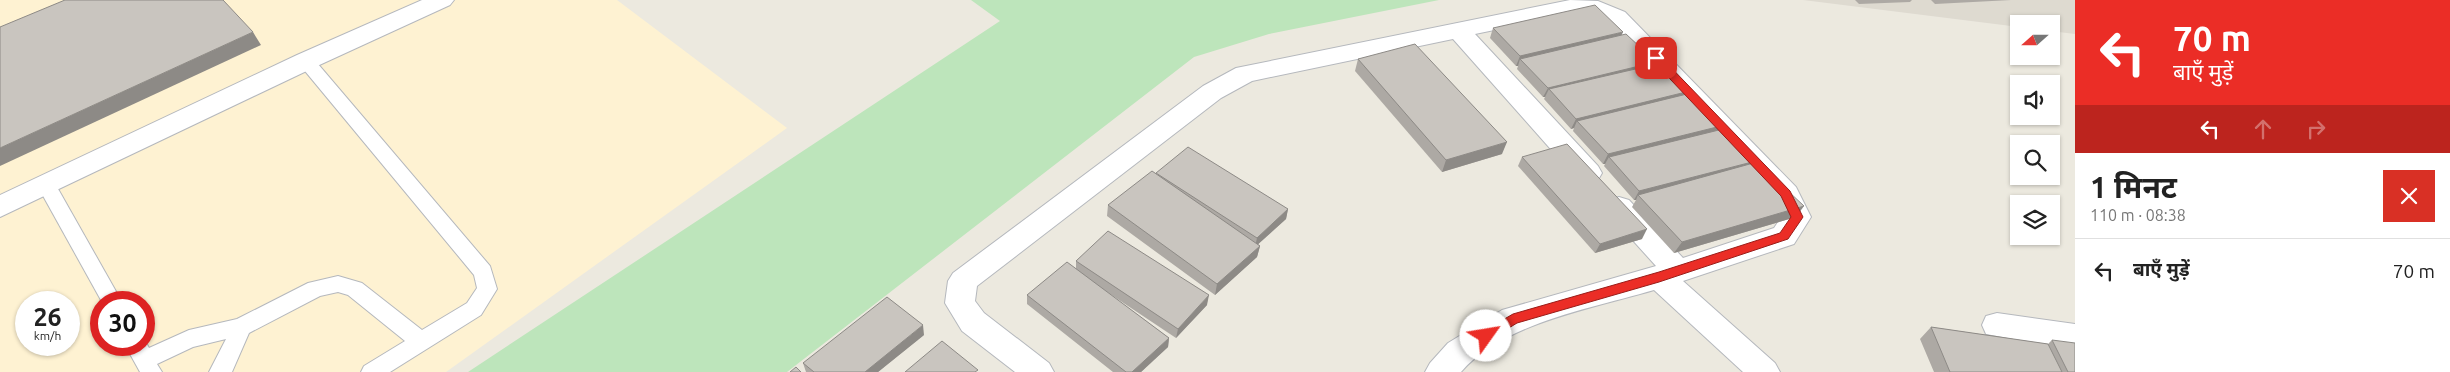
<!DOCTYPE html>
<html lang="hi">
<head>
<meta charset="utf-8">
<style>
	:root { --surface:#fff; --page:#f6f6f6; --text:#222; --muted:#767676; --line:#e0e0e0 }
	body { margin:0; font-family:Ubuntu,"Noto Sans Devanagari",sans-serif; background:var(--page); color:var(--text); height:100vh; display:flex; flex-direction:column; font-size:19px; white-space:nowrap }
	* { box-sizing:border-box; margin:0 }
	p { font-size:16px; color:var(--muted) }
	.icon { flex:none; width:28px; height:28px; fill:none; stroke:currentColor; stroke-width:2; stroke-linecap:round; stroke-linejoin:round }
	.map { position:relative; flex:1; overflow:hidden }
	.panel { display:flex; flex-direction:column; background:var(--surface); width:375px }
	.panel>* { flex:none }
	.hud { background:#eb2d26; color:#fff; overflow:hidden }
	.needle { width:32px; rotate:249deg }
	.buttons { position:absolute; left:2010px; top:15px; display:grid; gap:10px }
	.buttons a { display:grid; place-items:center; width:50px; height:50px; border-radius:0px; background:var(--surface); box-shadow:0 1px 4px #0004; font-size:25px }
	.speed { position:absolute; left:15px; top:291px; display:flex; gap:10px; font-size:25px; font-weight:700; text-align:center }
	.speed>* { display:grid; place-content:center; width:65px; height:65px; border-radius:50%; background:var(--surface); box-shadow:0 1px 4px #0004; line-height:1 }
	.speed small { font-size:12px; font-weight:400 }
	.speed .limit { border:8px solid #d22; background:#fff; color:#111 }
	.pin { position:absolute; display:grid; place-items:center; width:42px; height:42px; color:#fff; margin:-21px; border-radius:10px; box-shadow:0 2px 8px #0006 }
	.me { position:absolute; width:55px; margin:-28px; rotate:58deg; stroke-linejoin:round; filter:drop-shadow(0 0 4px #0008) }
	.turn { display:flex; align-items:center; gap:18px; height:105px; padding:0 15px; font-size:22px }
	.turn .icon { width:65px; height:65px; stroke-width:2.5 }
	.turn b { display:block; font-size:35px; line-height:42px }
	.lanes { display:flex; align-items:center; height:48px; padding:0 15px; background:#0003; justify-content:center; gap:25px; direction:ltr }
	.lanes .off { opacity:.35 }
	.round { display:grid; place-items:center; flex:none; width:52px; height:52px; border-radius:0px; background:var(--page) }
	.headline { display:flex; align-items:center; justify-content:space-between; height:85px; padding:0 15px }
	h1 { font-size:30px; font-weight:700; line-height:38px }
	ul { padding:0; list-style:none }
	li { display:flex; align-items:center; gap:15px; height:65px; padding:0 15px; border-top:1px solid var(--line) }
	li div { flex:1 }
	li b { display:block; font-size:19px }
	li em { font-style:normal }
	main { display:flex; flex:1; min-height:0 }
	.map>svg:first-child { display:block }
</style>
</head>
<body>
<main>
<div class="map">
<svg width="2075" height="372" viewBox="0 0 2075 372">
	<rect width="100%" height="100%" fill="#ece9df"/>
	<path fill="#fef2d2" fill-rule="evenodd" d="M0,0h617l170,128 -341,244h-446zM26,302h43v43h-43zM101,302h43v43h-43z"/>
	<polygon fill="#dedad0" points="1803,0 2075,0 2075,34 2051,31 2051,24 2019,24 2019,27"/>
	<polygon fill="#bde5bb" points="971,0 1439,0 1269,34 1194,57 787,372 468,372 1000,21"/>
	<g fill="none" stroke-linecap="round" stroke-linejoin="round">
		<g stroke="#b5b8bd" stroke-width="2">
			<g id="lane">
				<polygon points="306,55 312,57 490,266 497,289 481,315 390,372 361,372 364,366 405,341 348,295 338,292 320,296 249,333 232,372 209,372 226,339 193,347 157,364 162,372 140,372 125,345 144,345 144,339 149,348 189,330 237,319 308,283 338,276 362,283 422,330 467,303 477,288 474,275 300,65 298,61 300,57"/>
				<polygon points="46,178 53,180 122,302 102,302 37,185 39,180"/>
			</g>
		</g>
		<g stroke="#b5b8bd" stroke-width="2">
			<g id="street">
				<polygon points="422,0 454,0 450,5 315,67 0,217 0,195 297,55"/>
				<path d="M1570,0l28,1 27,11 171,175 15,30 -17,27 -111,37 92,82 5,9h-37l-89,-82c-61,18 -151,33 -193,82h-36l5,-9 18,-20 54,-33 154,-44 -47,-52 -4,-7 4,-7 10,-3 10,3 54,58 91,-30 8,-12 -7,-16 -166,-178 -16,-7 -17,-2 -101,21 123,132 4,7 -4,7 -10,3 -10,-3 -125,-141 -201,42 -31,17 -244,188 -2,15 9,12 65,50 5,9h-39l-53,-41 -17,-28 3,-22 5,-8 250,-187 33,-18z"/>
				<polygon points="1997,313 2075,324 2075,350 1986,334 1982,325 1986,316"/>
			</g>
		</g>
		<use href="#lane" fill="#fff" fill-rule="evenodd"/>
		<use href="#street" fill="#fff" fill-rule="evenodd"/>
	</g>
	<g fill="#ada9a4">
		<polygon points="1855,0 1912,0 1910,2 1859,4"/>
		<polygon points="1931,0 2011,0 1935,4"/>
		<polygon points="1493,28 1621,35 1656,62 1654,65 1686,92 1685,95 1721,126 1719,130 1755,162 1796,217 1674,253 1632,207 1636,200 1634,200 1604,166 1605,164 1603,164 1573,131 1574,128 1571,129 1544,99 1545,97 1543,97 1517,69 1518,66 1516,66 1490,38"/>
		<polygon points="1358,59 1502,154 1442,172 1355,71"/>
		<polygon points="1522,157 1642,239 1595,253 1518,166"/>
		<polygon points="1156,174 1288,209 1286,219 1258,244 1260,246 1257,257 1215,295 1107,216 1108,205"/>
		<polygon points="1076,261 1207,305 1176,338 1104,290 1169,338 1168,347 1141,372 1113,372 1027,304 1027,295 1076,268"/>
		<polygon points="1931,327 2048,344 2052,340 2075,372 1934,372 1920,339"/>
		<polygon points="924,335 878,372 806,372 803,363"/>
	</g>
	<g fill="#8d8a86">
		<polygon points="253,32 261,45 0,166 0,148"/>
		<polygon points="1623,32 1619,41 1520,59 1518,66 1516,66 1520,56"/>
		<polygon points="1656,62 1650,72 1549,89 1545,97 1543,97 1548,88"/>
		<polygon points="1686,92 1681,102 1577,121 1574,128 1571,129 1576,119"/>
		<polygon points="1721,126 1715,136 1609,157 1605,164 1603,164 1608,154"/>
		<polygon points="1507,142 1502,154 1442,172 1446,160"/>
		<polygon points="1756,161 1750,170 1638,195 1636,200 1634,200 1639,191"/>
		<polygon points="1804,206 1796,217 1674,253 1682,242"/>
		<polygon points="1288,209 1286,219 1255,247 1257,238"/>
		<polygon points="1647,229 1642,239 1595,253 1600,244"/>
		<polygon points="1260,246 1257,257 1215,295 1217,284"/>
		<polygon points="1209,295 1207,305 1176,338 1178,329"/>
		<polygon points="923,325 924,335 878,372 865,372"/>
		<polygon points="1169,338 1168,347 1141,372 1132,372"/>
	</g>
	<g fill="#c9c5bf" stroke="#8d8a86">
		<polygon points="65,0 223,0 253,32 0,148 0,27"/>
		<polygon points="1595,5 1623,32 1520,56 1493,28"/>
		<polygon points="1626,34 1656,62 1548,88 1520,59"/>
		<polygon points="1415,44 1507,142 1446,160 1358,59"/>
		<polygon points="1657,64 1686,92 1576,119 1549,89"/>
		<polygon points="1687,94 1721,126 1608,154 1577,121"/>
		<polygon points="1723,129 1756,161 1639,191 1609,157"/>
		<polygon points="1567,144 1647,229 1600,244 1522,157"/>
		<polygon points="1188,147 1288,209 1257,238 1156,173"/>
		<polygon points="1757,162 1804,206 1682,242 1638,195"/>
		<polygon points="1152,171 1260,246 1217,284 1108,205"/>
		<polygon points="1108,231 1209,295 1178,329 1076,261"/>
		<polygon points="1067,262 1169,338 1132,372 1126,372 1027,295"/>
		<polygon points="887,297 923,325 865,372 814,372 803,363"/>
		<polygon points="1931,327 2048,344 2062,372 1950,372"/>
		<polygon points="2052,340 2075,343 2075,372 2068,372"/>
		<polygon points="942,341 978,370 975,372 905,372"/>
		<polygon points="796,367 801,372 790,372"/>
	</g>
	<polygon fill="#eb2d26" stroke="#991d19" points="1656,54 1659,55 1790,191 1803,217 1801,220 1788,239 1659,282 1517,323 1491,339 1482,339 1480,336 1482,332 1513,314 1659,272 1780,233 1791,217 1781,196 1652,60 1652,55"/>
</svg>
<div class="buttons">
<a><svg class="needle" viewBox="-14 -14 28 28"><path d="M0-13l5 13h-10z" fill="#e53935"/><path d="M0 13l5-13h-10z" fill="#767676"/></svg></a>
<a><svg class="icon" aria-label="sound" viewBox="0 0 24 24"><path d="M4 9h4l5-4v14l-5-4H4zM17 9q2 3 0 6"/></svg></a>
<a><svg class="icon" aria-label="search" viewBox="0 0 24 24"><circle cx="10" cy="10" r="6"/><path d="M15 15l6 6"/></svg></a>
<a><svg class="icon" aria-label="layers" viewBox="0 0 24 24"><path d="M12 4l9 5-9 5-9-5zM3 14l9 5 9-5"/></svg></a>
</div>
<div class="speed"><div>26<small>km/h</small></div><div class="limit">30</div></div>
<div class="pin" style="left:1656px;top:58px;background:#d93025"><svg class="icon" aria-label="arrive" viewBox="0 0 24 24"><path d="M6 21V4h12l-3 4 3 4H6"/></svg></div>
<svg class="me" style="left:1486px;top:336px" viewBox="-20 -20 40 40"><circle r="19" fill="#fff"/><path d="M0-13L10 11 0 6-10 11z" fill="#eb2d26"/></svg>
</div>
<section class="panel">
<div class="hud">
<div class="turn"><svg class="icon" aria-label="left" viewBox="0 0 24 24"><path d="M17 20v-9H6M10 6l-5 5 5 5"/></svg><div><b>70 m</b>बाएँ मुड़ें</div></div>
<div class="lanes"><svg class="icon" aria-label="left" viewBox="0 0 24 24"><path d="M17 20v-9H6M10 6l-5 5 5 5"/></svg><svg class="icon off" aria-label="ahead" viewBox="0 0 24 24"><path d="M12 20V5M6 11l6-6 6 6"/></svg><svg class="icon off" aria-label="right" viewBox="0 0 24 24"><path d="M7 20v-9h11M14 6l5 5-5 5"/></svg></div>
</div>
<div class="headline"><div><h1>1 मिनट</h1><p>110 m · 08:38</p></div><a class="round" style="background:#d93025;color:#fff"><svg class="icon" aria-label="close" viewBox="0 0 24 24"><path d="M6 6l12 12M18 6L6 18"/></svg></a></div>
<ul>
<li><svg class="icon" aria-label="left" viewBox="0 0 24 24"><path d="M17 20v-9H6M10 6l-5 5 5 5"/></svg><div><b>बाएँ मुड़ें</b></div><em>70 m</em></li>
</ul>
</section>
</main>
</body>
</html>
